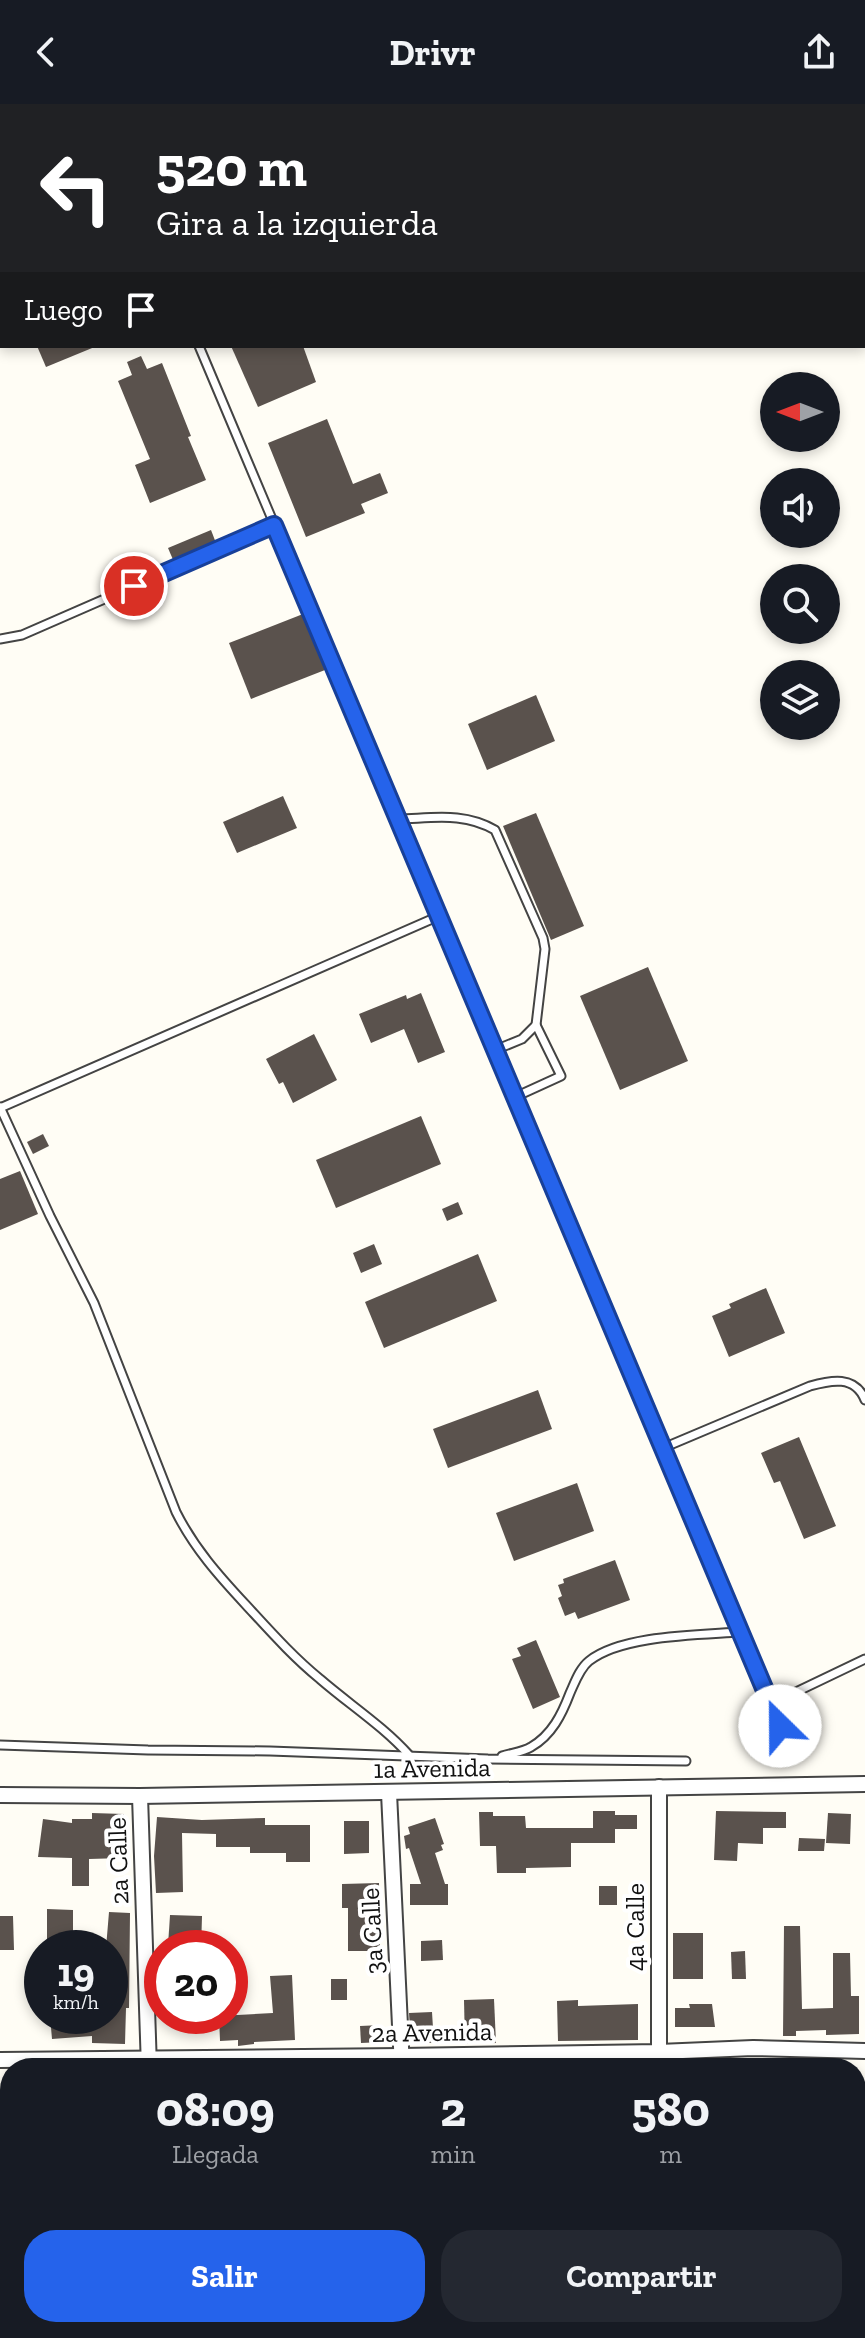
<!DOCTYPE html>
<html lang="es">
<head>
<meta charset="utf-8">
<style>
	:root { --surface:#171b24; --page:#242831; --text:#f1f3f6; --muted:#9ea1a6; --accent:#2563eb }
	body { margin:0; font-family:"Zilla Slab",serif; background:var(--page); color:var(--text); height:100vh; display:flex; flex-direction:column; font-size:30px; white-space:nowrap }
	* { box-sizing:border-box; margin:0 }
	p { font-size:26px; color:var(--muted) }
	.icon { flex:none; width:44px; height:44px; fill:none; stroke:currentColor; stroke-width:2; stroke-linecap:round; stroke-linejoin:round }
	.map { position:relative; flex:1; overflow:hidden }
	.side { position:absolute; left:0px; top:1954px; width:866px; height:280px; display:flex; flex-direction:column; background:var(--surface); border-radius:32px 32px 0 0; box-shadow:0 4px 12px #0003 }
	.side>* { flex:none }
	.banner { position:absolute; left:0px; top:0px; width:866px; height:244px; box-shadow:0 4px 12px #0003; background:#202124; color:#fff; overflow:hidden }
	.needle { width:52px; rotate:270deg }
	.fabs { position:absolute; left:760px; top:268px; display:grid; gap:16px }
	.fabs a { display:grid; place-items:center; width:80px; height:80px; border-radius:50%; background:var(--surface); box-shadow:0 4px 12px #0003; font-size:40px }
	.speed { position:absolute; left:24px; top:1826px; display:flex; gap:16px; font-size:40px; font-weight:700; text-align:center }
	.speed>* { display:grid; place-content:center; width:104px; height:104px; border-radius:50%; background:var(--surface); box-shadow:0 4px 12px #0003; line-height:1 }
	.speed small { font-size:20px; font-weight:400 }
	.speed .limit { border:12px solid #d22; background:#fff; color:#111 }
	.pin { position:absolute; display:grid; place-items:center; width:68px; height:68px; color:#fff; margin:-34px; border:4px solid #fff; border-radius:50%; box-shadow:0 2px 8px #0007 }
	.me { position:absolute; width:88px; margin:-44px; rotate:337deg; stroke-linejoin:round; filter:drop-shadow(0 0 6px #0008) }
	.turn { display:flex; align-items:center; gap:28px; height:168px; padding:0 24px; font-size:36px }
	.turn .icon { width:104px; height:104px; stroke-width:2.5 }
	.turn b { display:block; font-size:56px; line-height:68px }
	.then { display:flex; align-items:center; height:76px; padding:0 24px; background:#0003; gap:16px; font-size:30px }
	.eta { display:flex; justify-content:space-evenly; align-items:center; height:136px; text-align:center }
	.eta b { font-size:48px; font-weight:700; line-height:56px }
	.button { display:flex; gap:16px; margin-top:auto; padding:16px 24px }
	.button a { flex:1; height:92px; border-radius:32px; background:var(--accent); color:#fff; font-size:32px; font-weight:700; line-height:92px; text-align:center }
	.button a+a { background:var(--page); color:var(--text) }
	header { display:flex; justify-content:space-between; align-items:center; height:104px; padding:0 24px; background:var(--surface); font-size:36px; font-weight:700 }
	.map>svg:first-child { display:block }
</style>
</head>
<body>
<header><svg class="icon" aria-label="back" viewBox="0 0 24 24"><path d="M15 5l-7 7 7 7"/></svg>Drivr<svg class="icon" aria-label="share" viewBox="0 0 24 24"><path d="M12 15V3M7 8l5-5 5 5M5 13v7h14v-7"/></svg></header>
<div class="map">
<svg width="865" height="2234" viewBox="0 0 865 2234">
	<rect width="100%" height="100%" fill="#fffdf5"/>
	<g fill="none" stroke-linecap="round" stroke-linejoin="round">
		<polyline stroke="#e29292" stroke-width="44" points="582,2 586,0"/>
	</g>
	<g fill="#5a524d">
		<polygon points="37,242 97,242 46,263"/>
		<polygon points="231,242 303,242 316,278 258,303"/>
		<polygon points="141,252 147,265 162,259 191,332 188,333 206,376 150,399 135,361 150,355 118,277 132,271 127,258"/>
		<polygon points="327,315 353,380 380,369 388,389 361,400 365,409 306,433 268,339"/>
		<polygon points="211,426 216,439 174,458 168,444"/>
		<polygon points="303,510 325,566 251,595 229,539"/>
		<polygon points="536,591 555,637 487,666 468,620"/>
		<polygon points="283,692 297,724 237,749 223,718"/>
		<polygon points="536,709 584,822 551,836 503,722"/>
		<polygon points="648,863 688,957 620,986 580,892"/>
		<polygon points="421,889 445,948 418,959 404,925 371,939 359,910 406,891 407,895"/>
		<polygon points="314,930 337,976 293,999 283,978 279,980 266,955"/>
		<polygon points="421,1012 441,1060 336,1104 316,1056"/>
		<polygon points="43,1030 49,1042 33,1050 27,1038"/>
		<polygon points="20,1067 38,1110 0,1126 0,1075"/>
		<polygon points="458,1098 463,1110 447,1117 442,1105"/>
		<polygon points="374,1140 382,1160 361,1169 353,1149"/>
		<polygon points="478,1150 497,1197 384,1244 365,1198"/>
		<polygon points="766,1184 785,1229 729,1253 712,1212 731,1204 729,1200"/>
		<polygon points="538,1286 552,1325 448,1364 433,1325"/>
		<polygon points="799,1333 836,1422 804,1435 780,1377 774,1379 761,1349"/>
		<polygon points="577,1379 594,1427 514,1457 496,1409"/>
		<polygon points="615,1456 630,1496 578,1515 575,1508 565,1512 558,1494 562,1492 558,1481 564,1479 563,1475"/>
		<polygon points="536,1536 560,1593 533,1605 512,1555 521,1552 517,1544"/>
		<polygon points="593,1707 615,1707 615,1711 637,1711 637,1725 615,1725 615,1739 571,1739 571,1763 526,1764 526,1769 497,1769 496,1742 480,1742 479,1708 493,1708 493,1712 525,1712 526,1724 593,1724"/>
		<polygon points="716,1707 786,1708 786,1724 763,1724 763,1740 738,1739 737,1757 714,1756"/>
		<polygon points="92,1709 124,1710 123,1754 89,1755 89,1782 72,1782 72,1754 38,1753 43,1715 72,1719 72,1715 92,1715"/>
		<polygon points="828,1709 851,1710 850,1740 826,1739"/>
		<polygon points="157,1713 202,1716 265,1714 265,1721 310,1721 310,1758 286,1758 286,1749 250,1749 250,1743 216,1743 216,1730 182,1729 183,1788 156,1789 154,1752"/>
		<polygon points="435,1714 444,1740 441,1741 443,1746 435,1749 445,1780 448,1780 448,1801 410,1801 410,1780 421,1780 409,1744 406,1745 404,1732 410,1730 408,1723"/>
		<polygon points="344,1717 369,1717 369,1749 344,1750"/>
		<polygon points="799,1734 825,1735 824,1747 798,1747"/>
		<polygon points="379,1779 380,1847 348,1847 348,1804 342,1804 342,1780"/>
		<rect x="599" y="1782" width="18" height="19"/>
		<polygon points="47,1805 73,1806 73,1844 47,1844"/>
		<polygon points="109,1808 130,1809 129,1904 126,1904 125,1940 92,1939 92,1932 52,1935 50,1912 110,1914 110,1844 106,1844"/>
		<polygon points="170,1811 202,1812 201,1844 168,1842"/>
		<polygon points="0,1812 13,1812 14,1846 0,1846"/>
		<polygon points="784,1822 800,1822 802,1905 833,1904 833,1849 850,1849 851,1892 859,1892 859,1930 826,1931 826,1926 796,1927 796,1932 783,1932"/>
		<rect x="673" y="1829" width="30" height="46"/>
		<polygon points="442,1836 443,1856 421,1857 421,1837"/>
		<polygon points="745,1847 746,1875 732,1875 731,1848"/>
		<polygon points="292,1871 295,1936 254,1938 254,1940 238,1942 238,1936 220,1937 219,1912 273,1909 270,1872"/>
		<rect x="331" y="1875" width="16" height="21"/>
		<polygon points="494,1895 496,1939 465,1940 464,1896"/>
		<polygon points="578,1896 578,1902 638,1900 638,1936 558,1937 557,1897"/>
		<polygon points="689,1900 712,1900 715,1923 675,1923 675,1904 690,1904"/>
		<polygon points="432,1908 434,1939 411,1939 409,1909"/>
		<polygon points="382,1921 383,1938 361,1939 360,1922"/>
	</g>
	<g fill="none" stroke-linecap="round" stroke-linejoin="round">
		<g stroke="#444" stroke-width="11">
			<g id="service">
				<polyline points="97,0 98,2"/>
				<polyline points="199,242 790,1644"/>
				<polyline points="0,535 22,531 274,421"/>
				<path d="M399,715c35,-1 65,-7 96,11l48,108 2,11 -9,76 -14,14 -27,11"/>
				<polyline points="515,993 561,972 536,921"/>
				<path d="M0,1003l50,109 44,87 82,209c18,36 43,64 70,93 24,26 47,52 74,74 30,26 63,47 89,76"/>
				<polyline points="0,1004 439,812"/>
				<path d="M663,1344l147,-62c21,-6 45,-11 55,14"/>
				<polyline points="771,1600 865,1555"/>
				<polyline points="0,1641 148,1646 270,1647 488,1655 686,1657"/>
				<path d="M502,1652c9,-3 21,-4 29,-9 21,-12 31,-33 39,-54 5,-11 10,-25 19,-32 32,-26 110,-26 151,-29"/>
			</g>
		</g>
		<g stroke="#444" stroke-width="18">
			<g id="minor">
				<polyline points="659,1683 659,1964"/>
				<polyline points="389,1689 402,1964"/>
				<polyline points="0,1691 140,1692 865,1680"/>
				<polyline points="140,1692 149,1964"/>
				<polyline points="0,1956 401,1952 659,1948 753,1944 865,1947"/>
				<polyline points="856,2170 865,2164"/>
				<polyline points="0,2207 10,2207"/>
				<polyline points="856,2212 865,2211"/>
				<polyline points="166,2224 168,2234"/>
				<polyline points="405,2224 406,2234"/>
				<polyline points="665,2224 665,2234"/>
				<polyline points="749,2234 798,2224"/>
			</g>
		</g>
		<use href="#service" stroke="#fff" stroke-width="7"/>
		<use href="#minor" stroke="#fff" stroke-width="14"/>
	</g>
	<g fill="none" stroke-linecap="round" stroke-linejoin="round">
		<g stroke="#184099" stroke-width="20">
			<polyline id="route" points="134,482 274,421 780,1622"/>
		</g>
		<use href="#route" stroke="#2563eb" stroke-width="14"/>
	</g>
	<g text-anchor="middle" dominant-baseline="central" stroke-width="8" stroke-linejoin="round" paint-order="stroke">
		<g font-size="26" fill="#111" stroke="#fff">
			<text transform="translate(432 1664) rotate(-1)">1a Avenida</text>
			<text transform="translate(118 1757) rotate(-92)">2a Calle</text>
			<text transform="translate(635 1823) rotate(-90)">4a Calle</text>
			<text transform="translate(372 1827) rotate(-93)">3a Calle</text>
			<text transform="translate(432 1928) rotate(-1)">2a Avenida</text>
		</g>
	</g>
</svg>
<div class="fabs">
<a><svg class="needle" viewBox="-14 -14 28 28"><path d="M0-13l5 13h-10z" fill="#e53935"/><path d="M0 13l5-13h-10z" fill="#9ea1a6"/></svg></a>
<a><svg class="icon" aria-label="sound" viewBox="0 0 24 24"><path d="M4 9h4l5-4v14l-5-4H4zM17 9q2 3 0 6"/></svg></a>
<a><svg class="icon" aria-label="search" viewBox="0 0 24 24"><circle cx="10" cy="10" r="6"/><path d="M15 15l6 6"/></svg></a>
<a><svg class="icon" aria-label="layers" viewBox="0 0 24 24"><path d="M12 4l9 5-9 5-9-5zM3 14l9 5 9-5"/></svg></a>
</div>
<div class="speed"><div>19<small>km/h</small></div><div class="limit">20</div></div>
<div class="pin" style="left:134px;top:482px;background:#d93025"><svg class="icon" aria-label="arrive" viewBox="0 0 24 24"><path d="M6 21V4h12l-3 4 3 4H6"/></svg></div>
<svg class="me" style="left:780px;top:1622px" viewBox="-20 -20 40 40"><circle r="19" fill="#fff"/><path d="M0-13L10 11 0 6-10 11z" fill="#2563eb"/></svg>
<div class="banner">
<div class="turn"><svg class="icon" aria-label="left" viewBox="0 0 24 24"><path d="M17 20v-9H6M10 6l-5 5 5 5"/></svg><div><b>520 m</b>Gira a la izquierda</div></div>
<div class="then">Luego<svg class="icon" aria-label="arrive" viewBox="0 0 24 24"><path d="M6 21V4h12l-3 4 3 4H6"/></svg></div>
</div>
<section class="side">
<div class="eta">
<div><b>08:09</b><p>Llegada</p></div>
<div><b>2</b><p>min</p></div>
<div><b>580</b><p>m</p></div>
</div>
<div class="button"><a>Salir</a><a>Compartir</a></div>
</section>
</div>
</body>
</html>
